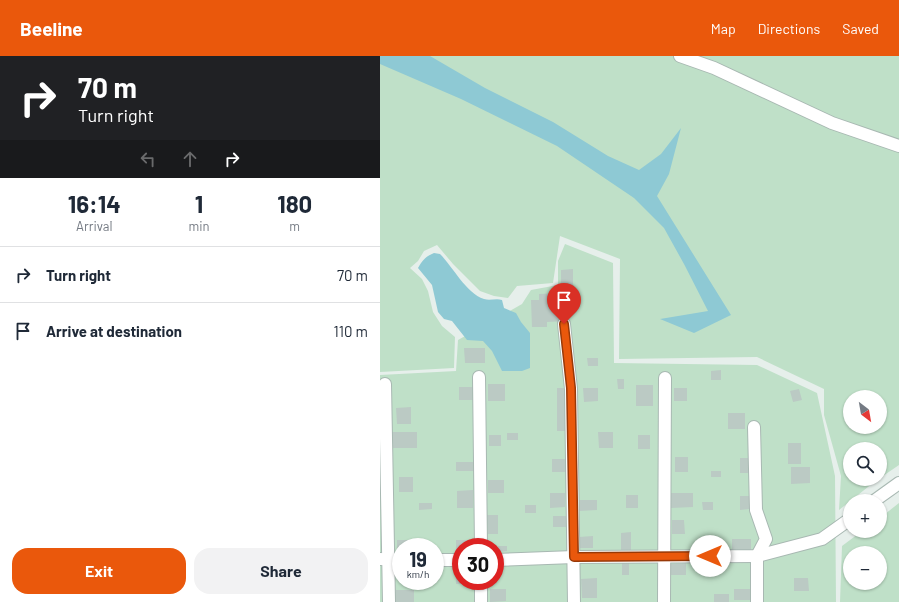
<!DOCTYPE html>
<html lang="en">
<head>
<meta charset="utf-8">
<style>
	:root { --surface:#fff; --page:#f2f2f3; --text:#1f2937; --muted:#747a83; --line:#e0e1e3; --accent:#ea580c }
	body { margin:0; font-family:Barlow,sans-serif; background:var(--page); color:var(--text); height:100vh; display:flex; flex-direction:column; font-size:15px; white-space:nowrap }
	* { box-sizing:border-box; margin:0 }
	p { font-size:13px; color:var(--muted) }
	.icon { flex:none; width:22px; height:22px; fill:none; stroke:currentColor; stroke-width:2; stroke-linecap:round; stroke-linejoin:round }
	.map { position:relative; flex:1; overflow:hidden }
	.sheet { display:flex; flex-direction:column; background:var(--surface); width:380px }
	.sheet>* { flex:none }
	.hud { background:#202124; color:#fff; overflow:hidden }
	.needle { width:26px; rotate:149deg }
	.buttons { position:absolute; left:463px; top:334px; display:grid; gap:8px }
	.buttons a { display:grid; place-items:center; width:44px; height:44px; border-radius:50%; background:var(--surface); box-shadow:0 1px 3px #0004; font-size:20px }
	.speed { position:absolute; left:12px; top:482px; display:flex; gap:8px; font-size:20px; font-weight:700; text-align:center }
	.speed>* { display:grid; place-content:center; width:52px; height:52px; border-radius:50%; background:var(--surface); box-shadow:0 1px 3px #0004; line-height:1 }
	.speed small { font-size:10px; font-weight:400 }
	.speed .limit { border:6px solid #d22; background:#fff; color:#111 }
	.pin { position:absolute; display:grid; place-items:center; width:34px; height:34px; color:#fff; margin:-41px -17px; border-radius:50% 50% 50% 0; rotate:-45deg; box-shadow:0 0 4px #0007 }
	.pin .icon { rotate:45deg }
	.me { position:absolute; width:44px; margin:-22px; rotate:270deg; stroke-linejoin:round; filter:drop-shadow(0 0 3px #0008) }
	.turn { display:flex; align-items:center; gap:14px; height:84px; padding:0 12px; font-size:18px }
	.turn .icon { width:52px; height:52px; stroke-width:2.5 }
	.turn b { display:block; font-size:28px; line-height:34px }
	.lanes { display:flex; align-items:center; height:38px; padding:0 12px; background:#0003; justify-content:center; gap:20px; direction:ltr }
	.lanes .off { opacity:.35 }
	.eta { display:flex; justify-content:space-evenly; align-items:center; height:68px; text-align:center }
	.eta b { font-size:24px; font-weight:700; line-height:28px }
	.button { display:flex; gap:8px; margin-top:auto; padding:8px 12px }
	.button a { flex:1; height:46px; border-radius:16px; background:var(--accent); color:#fff; font-size:16px; font-weight:700; line-height:46px; text-align:center }
	.button a+a { background:var(--page); color:var(--text) }
	ul { padding:0; list-style:none }
	li { display:flex; align-items:center; gap:12px; height:56px; padding:0 12px; border-top:1px solid var(--line) }
	li div { flex:1 }
	li b { display:block; font-size:15px }
	li em { font-style:normal }
	header { display:flex; align-items:center; gap:24px; box-sizing:border-box; height:56px; padding:0 20px; background:var(--accent); color:#fff }
	header strong { font-size:19px }
	nav { display:flex; gap:22px; margin-inline-start:auto; font-size:14px }
	main { display:flex; flex:1; min-height:0 }
	.map>svg:first-child { display:block }
</style>
</head>
<body>
<header>
<strong>Beeline</strong>
<nav><a>Map</a><a>Directions</a><a>Saved</a></nav>
</header>
<main>
<section class="sheet">
<div class="hud">
<div class="turn"><svg class="icon" aria-label="right" viewBox="0 0 24 24"><path d="M7 20v-9h11M14 6l5 5-5 5"/></svg><div><b>70 m</b>Turn right</div></div>
<div class="lanes"><svg class="icon off" aria-label="left" viewBox="0 0 24 24"><path d="M17 20v-9H6M10 6l-5 5 5 5"/></svg><svg class="icon off" aria-label="ahead" viewBox="0 0 24 24"><path d="M12 20V5M6 11l6-6 6 6"/></svg><svg class="icon" aria-label="right" viewBox="0 0 24 24"><path d="M7 20v-9h11M14 6l5 5-5 5"/></svg></div>
</div>
<div class="eta">
<div><b>16:14</b><p>Arrival</p></div>
<div><b>1</b><p>min</p></div>
<div><b>180</b><p>m</p></div>
</div>
<ul>
<li><svg class="icon" aria-label="right" viewBox="0 0 24 24"><path d="M7 20v-9h11M14 6l5 5-5 5"/></svg><div><b>Turn right</b></div><em>70 m</em></li>
<li><svg class="icon" aria-label="arrive" viewBox="0 0 24 24"><path d="M6 21V4h12l-3 4 3 4H6"/></svg><div><b>Arrive at destination</b></div><em>110 m</em></li>
</ul>
<div class="button"><a>Exit</a><a>Share</a></div>
</section>
<div class="map">
<svg width="519" height="546" viewBox="0 0 519 546">
	<rect width="100%" height="100%" fill="#e6efeb"/>
	<g fill="#bfe0c8" fill-rule="evenodd">
		<path d="M0,0h519v409l-19,13v-29h-30v30h28l-39,31 2,-34 -17,-61v-26l-67,-32 -138,2 1,-100 -60,-23 -7,47 -36,3 -9,12 -14,-2 -14,-5 -27,-27 -16,-19 -13,6 -6,10 -8,7 12,11 6,12 5,21 9,14 13,11 -1,31 -74,4zM470,341h30v30h-30z"/>
		<path d="M185,188l48,19 1,100 143,2 60,28 18,83 1,126h-456v-227l76,-4 2,-31 64,-36 9,-14 27,-5v-24zM21,491h34v34h-34zM81,491h34v34h-34z"/>
		<path d="M519,447v99h-59l2,-56 20,-15h18v-13zM470,497h30v30h-30z"/>
	</g>
	<g fill="#8ec9d4">
		<polygon points="0,0 50,0 105,32 173,66 228,100 259,114 281,98 301,72 289,118 277,140 351,259 314,277 280,263 328,255 304,208 284,172 254,142 177,90 81,43 0,8"/>
		<path d="M54,197l6,1c13,13 26,39 44,45 6,2 12,-1 18,1l2,8 12,5 5,9 9,11v35l-8,3h-20l-10,-20 -9,-10 -16,-1 -15,-19 -8,-2 -6,-7 -6,-27 -14,-17c4,-7 8,-12 16,-15z"/>
	</g>
	<g fill="#bbcac4">
		<polygon points="193,213 193,246 187,246 187,265 167,266 167,271 152,271 151,244 159,244 159,238 181,237 181,214"/>
		<polygon points="84,292 105,292 105,307 85,307"/>
		<polygon points="207,302 218,302 218,310 208,310"/>
		<polygon points="341,314 341,324 331,324 331,315"/>
		<polygon points="237,323 244,323 244,333 238,333"/>
		<rect x="108" y="328" width="17" height="17"/>
		<rect x="256" y="329" width="17" height="21"/>
		<polygon points="79,331 94,331 95,344 79,344"/>
		<polygon points="177,332 188,332 189,375 177,375"/>
		<polygon points="203,332 218,332 218,345 204,346"/>
		<rect x="294" y="332" width="13" height="13"/>
		<polygon points="419,333 422,344 413,346 410,335"/>
		<polygon points="31,351 31,368 17,368 16,352"/>
		<rect x="348" y="357" width="17" height="16"/>
		<polygon points="12,376 37,376 37,392 13,392"/>
		<polygon points="218,376 233,376 233,392 219,392"/>
		<rect x="127" y="377" width="11" height="7"/>
		<rect x="109" y="379" width="12" height="11"/>
		<rect x="258" y="379" width="12" height="14"/>
		<rect x="408" y="387" width="13" height="21"/>
		<rect x="295" y="401" width="13" height="15"/>
		<rect x="360" y="402" width="9" height="15"/>
		<rect x="172" y="403" width="15" height="13"/>
		<rect x="76" y="406" width="18" height="9"/>
		<polygon points="411,411 430,411 430,427 411,428"/>
		<rect x="331" y="415" width="10" height="6"/>
		<rect x="19" y="421" width="14" height="15"/>
		<rect x="108" y="424" width="16" height="13"/>
		<polygon points="93,434 93,452 77,452 77,435"/>
		<polygon points="170,437 185,437 185,451 170,452"/>
		<polygon points="291,437 313,437 313,451 291,452"/>
		<rect x="246" y="439" width="12" height="13"/>
		<polygon points="360,440 369,440 369,453 360,454"/>
		<polygon points="199,444 217,444 217,454 199,455"/>
		<polygon points="322,446 333,446 333,454 323,454"/>
		<polygon points="39,447 52,447 52,453 39,454"/>
		<rect x="145" y="449" width="11" height="8"/>
		<polygon points="107,459 118,459 118,478 108,478"/>
		<rect x="173" y="460" width="14" height="11"/>
		<polygon points="292,464 304,464 305,478 292,478"/>
		<polygon points="251,476 251,495 241,495 241,477"/>
		<polygon points="213,480 213,492 199,492 199,481"/>
		<rect x="352" y="483" width="19" height="12"/>
		<polygon points="17,484 30,484 30,491 21,491 21,498 17,498"/>
		<polygon points="76,484 93,484 93,491 81,491 81,495 76,495"/>
		<polygon points="118,490 127,490 127,495 118,496"/>
		<rect x="242" y="507" width="7" height="12"/>
		<polygon points="306,507 306,519 290,519 290,508"/>
		<polygon points="76,511 81,511 81,525 94,525 94,528 76,528"/>
		<polygon points="217,522 217,542 202,542 201,523"/>
		<polygon points="414,522 428,522 429,535 414,535"/>
		<polygon points="110,533 126,533 126,545 110,546"/>
		<rect x="354" y="533" width="18" height="11"/>
		<rect x="14" y="534" width="20" height="12"/>
		<rect x="334" y="538" width="15" height="8"/>
	</g>
	<g fill="none" stroke-linecap="round" stroke-linejoin="round">
		<g stroke="#a8b8b2" stroke-width="14">
			<g id="street">
				<polyline points="300,0 334,12 452,67 519,90"/>
				<polyline points="184,268 191,333 194,546"/>
				<polyline points="99,321 101,491"/>
				<polyline points="5,328 9,546"/>
				<polyline points="374,371 376,454 386,483 377,500 377,546"/>
				<polyline points="494,445 519,427"/>
				<polyline points="0,503 21,504"/>
				<polyline points="55,504 81,504"/>
				<polyline points="115,504 194,501 377,500 442,483 470,463"/>
				<polyline points="101,525 101,546"/>
				<polyline points="284,546 285,322"/>
			</g>
		</g>
		<use href="#street" stroke="#fff" stroke-width="12"/>
	</g>
	<g fill="none" stroke-linecap="round" stroke-linejoin="round">
		<g stroke="#983908" stroke-width="10">
			<polyline id="route" points="184,268 191,332 194,501 330,500"/>
		</g>
		<use href="#route" stroke="#ea580c" stroke-width="7"/>
	</g>
</svg>
<div class="buttons">
<a><svg class="needle" viewBox="-14 -14 28 28"><path d="M0-13l5 13h-10z" fill="#e53935"/><path d="M0 13l5-13h-10z" fill="#747a83"/></svg></a>
<a><svg class="icon" aria-label="search" viewBox="0 0 24 24"><circle cx="10" cy="10" r="6"/><path d="M15 15l6 6"/></svg></a>
<a>+</a>
<a>−</a>
</div>
<div class="speed"><div>19<small>km/h</small></div><div class="limit">30</div></div>
<div class="pin" style="left:184px;top:268px;background:#d93025"><svg class="icon" aria-label="arrive" viewBox="0 0 24 24"><path d="M6 21V4h12l-3 4 3 4H6"/></svg></div>
<svg class="me" style="left:330px;top:500px" viewBox="-20 -20 40 40"><circle r="19" fill="#fff"/><path d="M0-13L10 11 0 6-10 11z" fill="#ea580c"/></svg>
</div>
</main>
</body>
</html>
